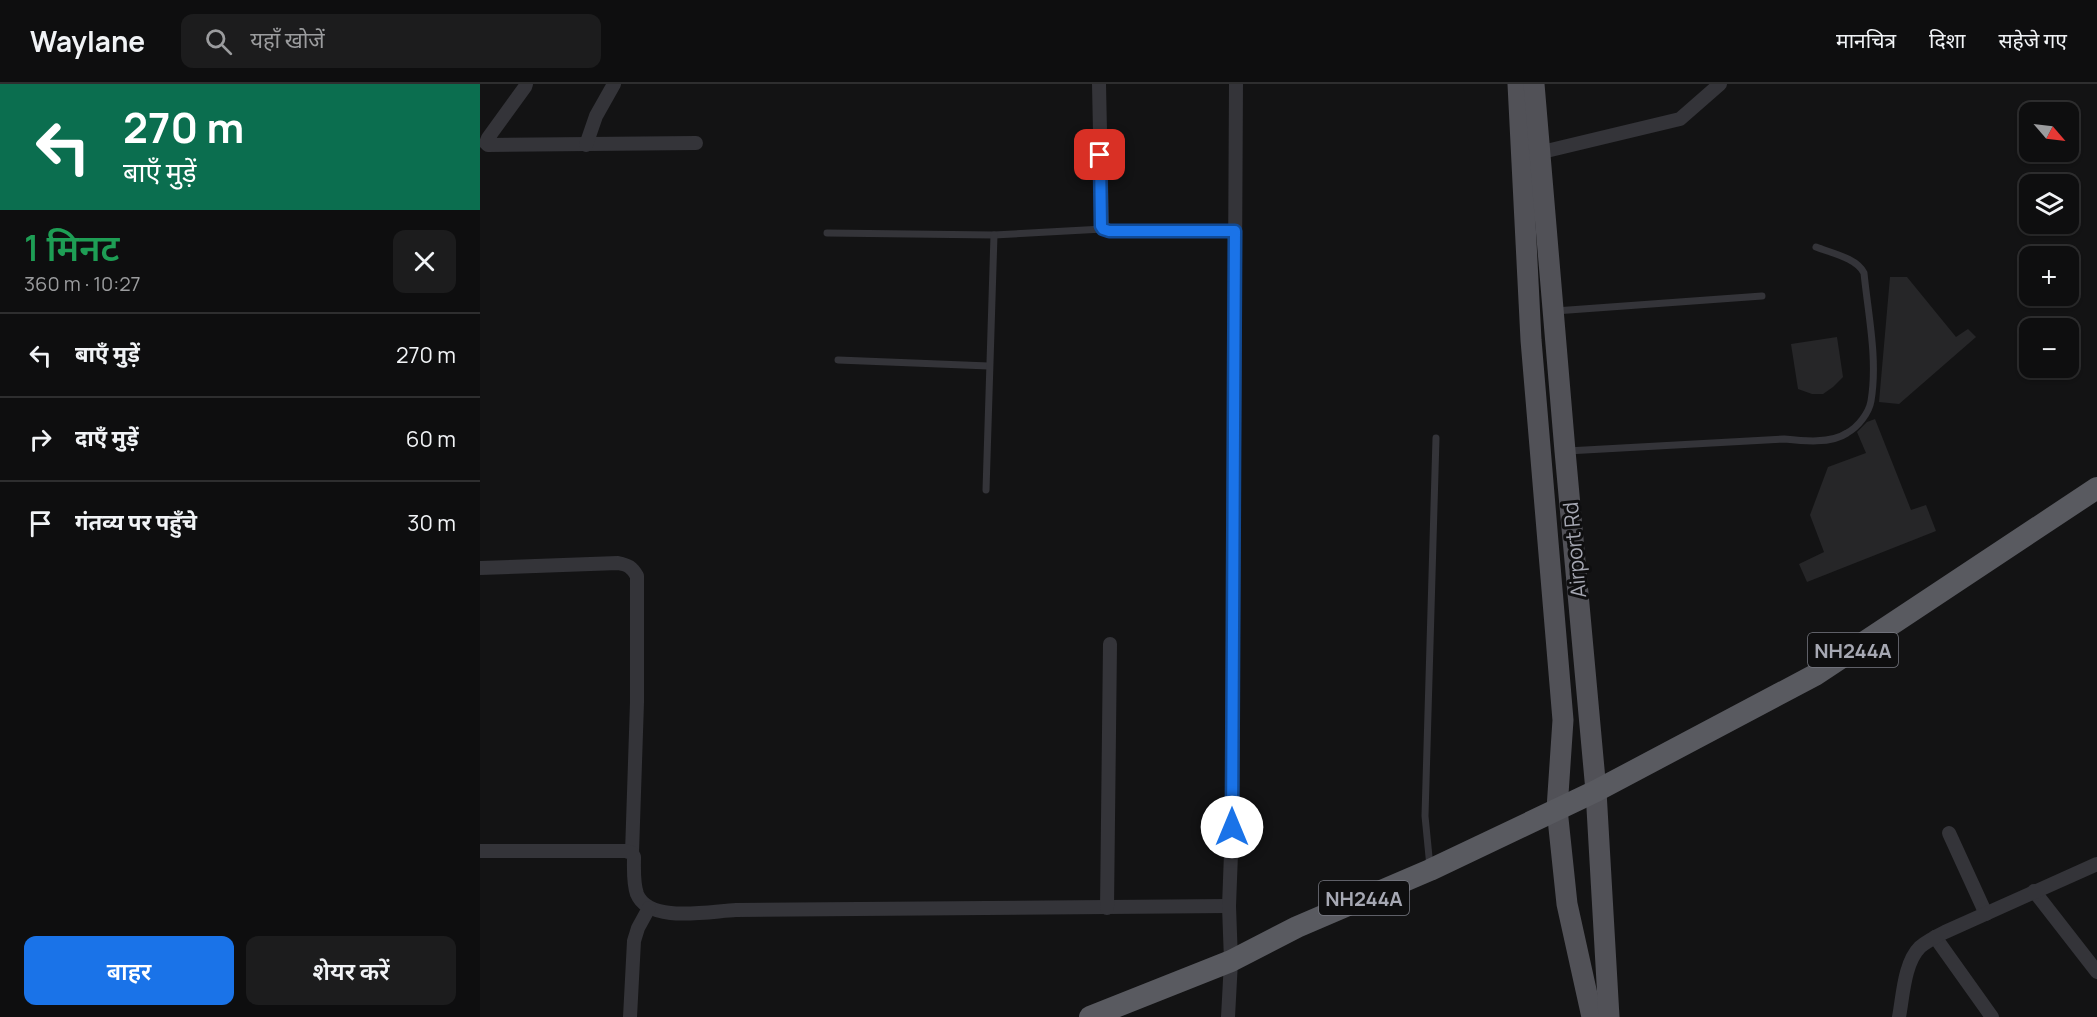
<!DOCTYPE html>
<html lang="hi">
<head>
<meta charset="utf-8">
<style>
	:root { --surface:#0e0e0f; --page:#1c1c1d; --text:#f1f3f6; --muted:#9b9c9e; --line:#2e2e2f; --accent:#1a73e8 }
	body { margin:0; font-family:Manrope,"Noto Sans Devanagari",sans-serif; background:var(--page); color:var(--text); height:100vh; display:flex; flex-direction:column; font-size:22px; white-space:nowrap }
	* { box-sizing:border-box; margin:0 }
	p { font-size:20px; color:var(--muted) }
	.icon { flex:none; width:33px; height:33px; fill:none; stroke:currentColor; stroke-width:2; stroke-linecap:round; stroke-linejoin:round }
	.map { position:relative; flex:1; overflow:hidden }
	.side { display:flex; flex-direction:column; background:var(--surface); width:480px }
	.side>* { flex:none }
	.hud { background:#0b6e4f; color:#fff; overflow:hidden }
	.needle { width:39px; rotate:118deg }
	.tools { position:absolute; left:1539px; top:18px; display:grid; gap:12px }
	.tools a { display:grid; place-items:center; width:60px; height:60px; border-radius:12px; background:var(--surface); box-shadow:0 2px 4px #0004,0 0 0 2px var(--line); font-size:30px }
	.pin { position:absolute; display:grid; place-items:center; width:51px; height:51px; color:#fff; margin:-26px; border-radius:12px; box-shadow:0 3px 9px #0006 }
	.me { position:absolute; width:66px; margin:-33px; rotate:0deg; stroke-linejoin:round; filter:drop-shadow(0 0 4px #0008) }
	.turn { display:flex; align-items:center; gap:21px; height:126px; padding:0 24px; font-size:27px }
	.turn .icon { width:78px; height:78px; stroke-width:2.5 }
	.turn b { display:block; font-size:42px; line-height:51px }
	.round { display:grid; place-items:center; flex:none; width:63px; height:63px; border-radius:12px; background:var(--page) }
	.headline { display:flex; align-items:center; justify-content:space-between; height:102px; padding:0 24px }
	h1 { font-size:36px; font-weight:600; line-height:45px; color:#1e9e55 }
	.cta { display:flex; gap:12px; margin-top:auto; padding:12px 24px }
	.cta a { flex:1; height:69px; border-radius:12px; background:var(--accent); color:#fff; font-size:24px; font-weight:600; line-height:69px; text-align:center }
	.cta a+a { background:var(--page); color:var(--text) }
	ul { padding:0; list-style:none }
	li { display:flex; align-items:center; gap:18px; height:84px; padding:0 24px; border-top:2px solid var(--line) }
	li div { flex:1 }
	li b { display:block; font-size:22px }
	li em { font-style:normal }
	header { display:flex; align-items:center; gap:36px; box-sizing:border-box; height:84px; padding:0 30px; background:var(--surface); border-bottom:2px solid var(--line) }
	header strong { font-size:28px }
	nav { display:flex; gap:33px; margin-inline-start:auto; font-size:21px }
	.search { width:420px; height:54px; background:var(--page); display:flex; align-items:center; gap:15px; box-sizing:border-box; padding:0 21px; border-radius:12px; color:var(--muted); font-size:22px }
	main { display:flex; flex:1; min-height:0 }
	.map>svg:first-child { display:block }
</style>
</head>
<body>
<header>
<strong>Waylane</strong>
<div class="search"><svg class="icon" aria-label="search" viewBox="0 0 24 24"><circle cx="10" cy="10" r="6"/><path d="M15 15l6 6"/></svg>यहाँ खोजें</div>
<nav><a>मानचित्र</a><a>दिशा</a><a>सहेजे गए</a></nav>
</header>
<main>
<section class="side">
<div class="hud">
<div class="turn"><svg class="icon" aria-label="left" viewBox="0 0 24 24"><path d="M17 20v-9H6M10 6l-5 5 5 5"/></svg><div><b>270 m</b>बाएँ मुड़ें</div></div>
</div>
<div class="headline"><div><h1>1 मिनट</h1><p>360 m · 10:27</p></div><a class="round"><svg class="icon" aria-label="close" viewBox="0 0 24 24"><path d="M6 6l12 12M18 6L6 18"/></svg></a></div>
<ul>
<li><svg class="icon" aria-label="left" viewBox="0 0 24 24"><path d="M17 20v-9H6M10 6l-5 5 5 5"/></svg><div><b>बाएँ मुड़ें</b></div><em>270 m</em></li>
<li><svg class="icon" aria-label="right" viewBox="0 0 24 24"><path d="M7 20v-9h11M14 6l5 5-5 5"/></svg><div><b>दाएँ मुड़ें</b></div><em>60 m</em></li>
<li><svg class="icon" aria-label="arrive" viewBox="0 0 24 24"><path d="M6 21V4h12l-3 4 3 4H6"/></svg><div><b>गंतव्य पर पहुँचे</b></div><em>30 m</em></li>
</ul>
<div class="cta"><a>बाहर</a><a>शेयर करें</a></div>
</section>
<div class="map">
<svg width="1617" height="933" viewBox="0 0 1617 933">
	<rect width="100%" height="100%" fill="#131314"/>
	<g fill="#262628">
		<polygon points="1410,193 1427,193 1476,253 1488,245 1496,253 1419,320 1399,318"/>
		<polygon points="1357,253 1363,293 1353,303 1343,310 1332,310 1318,305 1311,260"/>
		<polygon points="1395,335 1431,426 1446,421 1456,447 1327,498 1319,480 1344,468 1330,431 1348,383 1386,369 1377,348 1387,338"/>
	</g>
	<g fill="none" stroke-linecap="round" stroke-linejoin="round">
		<g stroke="#343439" stroke-width="7">
			<polyline points="347,149 514,151 623,145"/>
			<polyline points="1075,227 1282,212"/>
			<polyline points="358,276 509,282"/>
			<path d="M1087,367l217,-12c19,2 47,5 63,-6 11,-6 22,-20 24,-32 7,-42 -3,-87 -7,-128 -7,-15 -33,-20 -48,-26"/>
			<polyline points="506,406 514,151"/>
			<polyline points="950,783 945,732 956,354"/>
		</g>
		<g stroke="#343439" stroke-width="14">
			<polyline points="46,0 45,3 8,54 6,59 8,61 216,59"/>
			<polyline points="619,0 622,143 629,147 755,147"/>
			<polyline points="106,61 116,32 134,0"/>
			<polyline points="1058,69 1200,35 1240,0"/>
			<path d="M0,484l138,-5c10,2 14,4 19,13v126l-5,151"/>
			<polyline points="1469,749 1506,830"/>
			<path d="M0,767h146l6,2 2,4c0,11 -1,26 3,37 12,30 73,17 99,16l493,-4"/>
			<polyline points="1554,807 1617,888"/>
			<polyline points="627,824 630,560"/>
			<polyline points="1455,853 1512,933"/>
			<polyline points="150,933 154,857 158,844 169,824"/>
			<polyline points="748,933 751,877 749,822 752,743 756,0"/>
			<path d="M1419,933c4,-21 5,-54 21,-70 7,-6 17,-11 25,-15l152,-68"/>
		</g>
		<g stroke="#515157" stroke-width="21">
			<polyline points="1038,0 1051,256 1083,636 1077,725 1087,820 1112,933"/>
			<polyline points="1054,0 1085,367 1116,707 1129,933"/>
		</g>
		<polyline stroke="#595a60" stroke-width="22" points="610,933 751,877 817,843 950,786 1116,707 1335,591 1617,404"/>
	</g>
	<g fill="none" stroke-linecap="round" stroke-linejoin="round">
		<g stroke="#114b97" stroke-width="15">
			<polyline id="route" points="620,71 621,142 623,145 629,147 755,147 752,743"/>
		</g>
		<use href="#route" stroke="#1a73e8" stroke-width="10"/>
	</g>
	<g text-anchor="middle" dominant-baseline="central" stroke-width="6" stroke-linejoin="round" paint-order="stroke">
		<g fill="#0e0e0f" stroke="#787a82" stroke-width="1.5">
			<rect x="1328" y="549" width="90" height="34" rx="4.5"/>
			<rect x="839" y="797" width="90" height="34" rx="4.5"/>
		</g>
		<g font-size="20" font-weight="bold" fill="#a6a8b3">
			<text x="1373" y="566">NH244A</text>
			<text x="884" y="814">NH244A</text>
		</g>
		<g font-size="21" fill="#a6a8b3" stroke="#0e0e0f">
			<text transform="translate(1094 466) rotate(-95)">Airport Rd</text>
		</g>
	</g>
</svg>
<div class="tools">
<a><svg class="needle" viewBox="-14 -14 28 28"><path d="M0-13l5 13h-10z" fill="#e53935"/><path d="M0 13l5-13h-10z" fill="#9b9c9e"/></svg></a>
<a><svg class="icon" aria-label="layers" viewBox="0 0 24 24"><path d="M12 4l9 5-9 5-9-5zM3 14l9 5 9-5"/></svg></a>
<a>+</a>
<a>−</a>
</div>
<div class="pin" style="left:620px;top:71px;background:#d93025"><svg class="icon" aria-label="arrive" viewBox="0 0 24 24"><path d="M6 21V4h12l-3 4 3 4H6"/></svg></div>
<svg class="me" style="left:752px;top:743px" viewBox="-20 -20 40 40"><circle r="19" fill="#fff"/><path d="M0-13L10 11 0 6-10 11z" fill="#1a73e8"/></svg>
</div>
</main>
</body>
</html>
